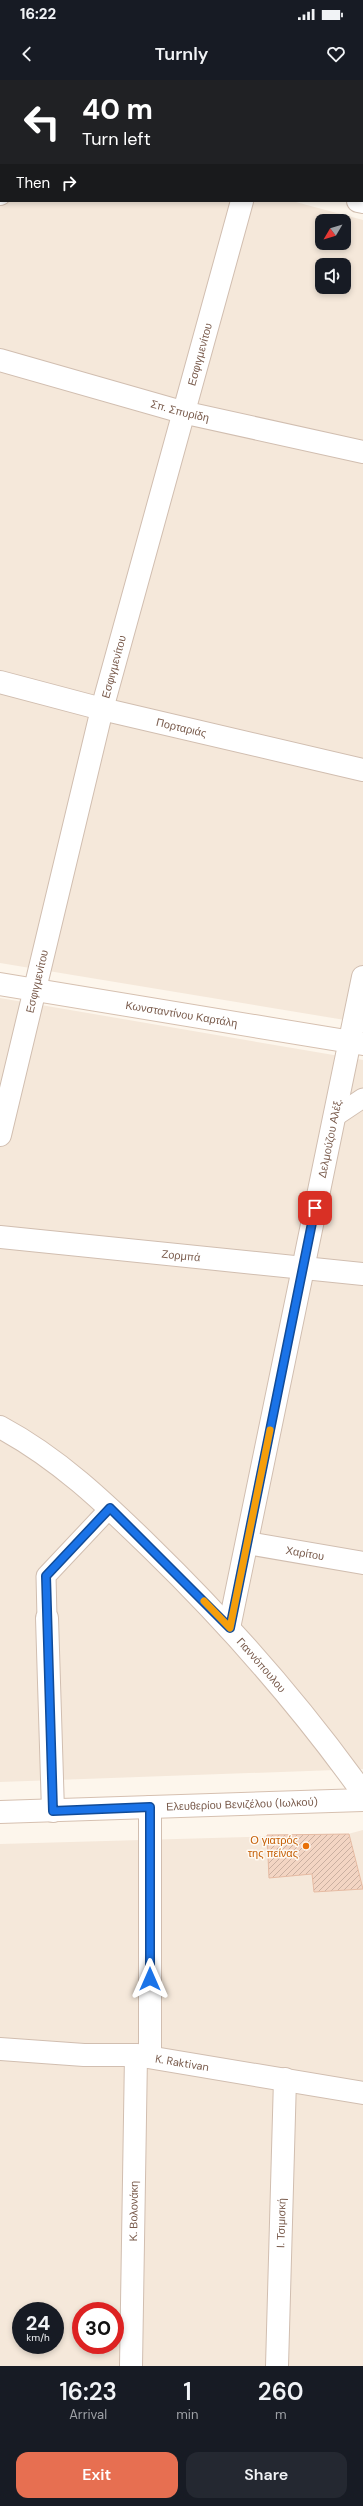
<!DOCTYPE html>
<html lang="en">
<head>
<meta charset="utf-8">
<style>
	:root { --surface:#171b24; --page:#242831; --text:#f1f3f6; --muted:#9ea1a6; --accent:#e76f51 }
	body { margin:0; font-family:"DM Sans",sans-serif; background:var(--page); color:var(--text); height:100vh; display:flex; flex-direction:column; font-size:15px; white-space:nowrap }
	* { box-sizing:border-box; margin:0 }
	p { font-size:13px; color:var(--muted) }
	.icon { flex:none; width:22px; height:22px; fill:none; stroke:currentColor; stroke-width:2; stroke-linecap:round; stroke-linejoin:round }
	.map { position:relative; height:2286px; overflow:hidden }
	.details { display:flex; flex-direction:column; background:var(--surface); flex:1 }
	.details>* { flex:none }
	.banner { position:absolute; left:0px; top:0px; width:363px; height:122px; box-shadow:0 2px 6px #0003; background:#202124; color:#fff; overflow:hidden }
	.needle { width:26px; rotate:232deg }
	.fabs { position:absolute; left:315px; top:134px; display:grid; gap:8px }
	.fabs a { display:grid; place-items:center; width:36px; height:36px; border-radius:8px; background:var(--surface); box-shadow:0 2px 6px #0003; font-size:20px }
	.speed { position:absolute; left:12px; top:2222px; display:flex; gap:8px; font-size:20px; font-weight:700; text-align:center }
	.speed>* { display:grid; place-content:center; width:52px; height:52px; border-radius:50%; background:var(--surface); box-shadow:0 2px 6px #0003; line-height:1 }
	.speed small { font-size:10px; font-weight:400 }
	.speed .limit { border:6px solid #d22; background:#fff; color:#111 }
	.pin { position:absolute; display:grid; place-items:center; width:34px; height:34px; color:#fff; margin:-17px; border-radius:8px; box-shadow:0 2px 6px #0006 }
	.me { position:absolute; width:44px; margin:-22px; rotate:0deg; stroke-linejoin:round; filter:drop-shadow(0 0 3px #0008) }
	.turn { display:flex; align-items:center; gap:14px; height:84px; padding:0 16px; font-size:18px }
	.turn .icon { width:52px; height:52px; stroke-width:2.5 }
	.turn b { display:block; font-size:28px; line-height:34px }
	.then { display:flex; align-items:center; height:38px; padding:0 16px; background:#0003; gap:8px; font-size:15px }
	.eta { display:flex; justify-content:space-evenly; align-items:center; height:68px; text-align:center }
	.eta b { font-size:24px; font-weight:600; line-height:28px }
	.action { display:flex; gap:8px; margin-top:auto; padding:8px 16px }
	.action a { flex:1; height:46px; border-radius:12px; background:var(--accent); color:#fff; font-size:16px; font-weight:600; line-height:46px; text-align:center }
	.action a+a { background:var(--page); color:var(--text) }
	.status { display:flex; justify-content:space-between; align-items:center; height:28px; padding:0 20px; background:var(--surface); direction:ltr }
	.status svg { height:11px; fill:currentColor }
	header { display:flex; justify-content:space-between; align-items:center; height:52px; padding:0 16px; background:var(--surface); font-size:18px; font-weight:600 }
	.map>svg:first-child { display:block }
</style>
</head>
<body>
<div class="status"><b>16:22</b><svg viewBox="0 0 49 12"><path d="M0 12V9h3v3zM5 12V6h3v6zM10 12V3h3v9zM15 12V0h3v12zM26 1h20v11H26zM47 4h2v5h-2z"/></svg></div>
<header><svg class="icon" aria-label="back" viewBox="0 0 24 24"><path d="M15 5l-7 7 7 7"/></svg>Turnly<svg class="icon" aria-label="heart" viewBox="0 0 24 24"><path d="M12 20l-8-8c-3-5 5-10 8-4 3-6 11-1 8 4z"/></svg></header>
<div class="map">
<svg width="363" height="2286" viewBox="0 0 363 2286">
	<defs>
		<pattern id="building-hatch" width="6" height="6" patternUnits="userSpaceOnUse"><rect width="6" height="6" fill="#f3d5c3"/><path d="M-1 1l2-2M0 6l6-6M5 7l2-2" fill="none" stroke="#cab0a1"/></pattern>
	</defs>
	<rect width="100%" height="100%" fill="#fdf6ec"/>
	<g fill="#f5e8da" fill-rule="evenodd">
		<path d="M0,0l92,1h-91v120h291l71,19v803l-363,-60zM322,141h22v22h-22zM322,185h22v22h-22z"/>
		<polygon points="285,0 363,0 362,26 362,1"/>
		<polygon points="0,918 363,980 363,1689 0,1702"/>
		<path d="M363,1750v536h-363v-522l348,-10zM21,2231h34v34h-34zM81,2231h34v34h-34z"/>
	</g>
	<polygon fill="url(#building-hatch)" stroke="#e6bba3" points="349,1754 363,1809 314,1812 312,1794 269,1798 267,1755"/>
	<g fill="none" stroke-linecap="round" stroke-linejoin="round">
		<g stroke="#d1beb0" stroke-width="21">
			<g id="lane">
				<polyline points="333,1038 363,1018"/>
				<polyline points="47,1538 46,1496 110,1428"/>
			</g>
		</g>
		<g stroke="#d1beb0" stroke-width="24">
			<g id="street">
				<polyline points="34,1 34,0"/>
				<polyline points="276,1 276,0"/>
				<polyline points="0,114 1,111"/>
				<polyline points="358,121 363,122"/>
				<path id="s1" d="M0,280l182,52 181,40"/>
				<path id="s2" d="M0,602l102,27 261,61"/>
				<path id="s3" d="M0,1055l102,-426 140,-508"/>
				<path id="s4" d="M0,1157l363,37"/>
				<path id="s5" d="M0,1347c58,31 104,75 151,121 77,75 149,157 212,245"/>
				<path id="s6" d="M247,1463l116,20"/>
				<polyline points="47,1538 53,1731"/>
				<path id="s7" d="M229,1548l134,-651"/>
				<path id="s8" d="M0,1969l84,6h52l227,38"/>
				<polyline points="150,1977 150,1727"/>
				<path id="s9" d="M131,2286l5,-311"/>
				<path id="s10" d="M277,2286l8,-287"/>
			</g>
		</g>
		<g stroke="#d6c0b0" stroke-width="24">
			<g id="secondary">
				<path id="s11" d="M0,904l363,60"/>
				<path id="s12" d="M0,1732l363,-12"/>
			</g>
		</g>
		<use href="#lane" stroke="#fff" stroke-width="19"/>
		<use href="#street" stroke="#fff" stroke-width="22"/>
		<use href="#secondary" stroke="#fff" stroke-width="22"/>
	</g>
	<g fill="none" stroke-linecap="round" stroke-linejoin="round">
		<g stroke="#114b97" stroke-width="10">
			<polyline id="route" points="150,1899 150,1727 53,1731 46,1496 110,1428 230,1548 315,1128"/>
		</g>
		<use href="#route" stroke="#1a73e8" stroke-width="7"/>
		<polyline stroke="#f59e0b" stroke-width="7" points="204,1521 230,1548 270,1350"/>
	</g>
	<circle fill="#e8710a" stroke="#fffaf3" stroke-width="1.5" cx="306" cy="1766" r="4"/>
	<g text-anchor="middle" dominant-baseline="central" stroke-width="3" stroke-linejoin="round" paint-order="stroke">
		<g font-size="11" fill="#7a5c4d" stroke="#fffaf3">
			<text stroke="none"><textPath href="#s3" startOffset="806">Εσφιγμενίτου</textPath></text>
			<text stroke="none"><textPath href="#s1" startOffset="187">Σπ. Σπυρίδη</textPath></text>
			<text stroke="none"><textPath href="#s3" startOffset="482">Εσφιγμενίτου</textPath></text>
			<text stroke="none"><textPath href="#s2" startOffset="187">Πορταριάς</textPath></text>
			<text stroke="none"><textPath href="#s3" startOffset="158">Εσφιγμενίτου</textPath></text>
			<text stroke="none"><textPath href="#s11" startOffset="184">Κωνσταντίνου Καρτάλη</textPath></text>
			<text stroke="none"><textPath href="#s7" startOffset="500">Δελμούζου Αλέξ.</textPath></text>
			<text stroke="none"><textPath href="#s4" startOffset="182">Ζορμπά</textPath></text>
			<text stroke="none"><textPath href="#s6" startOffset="59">Χαρίτου</textPath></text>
			<text stroke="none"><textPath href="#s5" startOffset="355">Γιαννόπουλου</textPath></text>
			<text stroke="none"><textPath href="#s12" startOffset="242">Ελευθερίου Βενιζέλου (Ιωλκού)</textPath></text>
			<text stroke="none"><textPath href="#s8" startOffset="183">K. Raktivan</textPath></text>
			<text stroke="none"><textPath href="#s9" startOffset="155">Κ. Βολονάκη</textPath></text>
			<text stroke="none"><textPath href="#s10" startOffset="143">Ι. Τσιμισκή</textPath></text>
		</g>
		<g font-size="11" fill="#c56008" stroke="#fffaf3" text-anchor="end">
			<text x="298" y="1760">Ο γιατρός<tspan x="298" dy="13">της πείνας</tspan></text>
		</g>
	</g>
</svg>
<div class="fabs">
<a><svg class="needle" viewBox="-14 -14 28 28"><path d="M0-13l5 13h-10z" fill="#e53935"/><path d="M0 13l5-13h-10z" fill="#9ea1a6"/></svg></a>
<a><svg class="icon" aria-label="sound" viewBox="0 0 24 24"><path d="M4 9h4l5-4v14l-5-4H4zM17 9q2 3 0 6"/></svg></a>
</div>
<div class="speed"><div>24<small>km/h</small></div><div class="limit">30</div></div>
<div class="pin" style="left:315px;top:1128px;background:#d93025"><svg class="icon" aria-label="arrive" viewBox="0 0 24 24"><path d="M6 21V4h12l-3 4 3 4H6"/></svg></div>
<svg class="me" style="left:150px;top:1899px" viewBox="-20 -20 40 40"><path d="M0-17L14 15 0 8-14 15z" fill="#1a73e8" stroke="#fff" stroke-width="4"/></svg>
<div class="banner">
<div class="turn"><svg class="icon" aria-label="left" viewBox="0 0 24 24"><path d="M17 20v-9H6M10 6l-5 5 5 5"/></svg><div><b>40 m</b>Turn left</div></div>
<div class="then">Then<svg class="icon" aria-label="right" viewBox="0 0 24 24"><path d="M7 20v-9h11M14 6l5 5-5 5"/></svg></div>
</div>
</div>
<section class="details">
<div class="eta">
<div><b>16:23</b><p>Arrival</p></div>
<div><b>1</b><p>min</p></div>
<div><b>260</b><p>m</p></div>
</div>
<div class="action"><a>Exit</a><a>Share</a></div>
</section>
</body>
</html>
